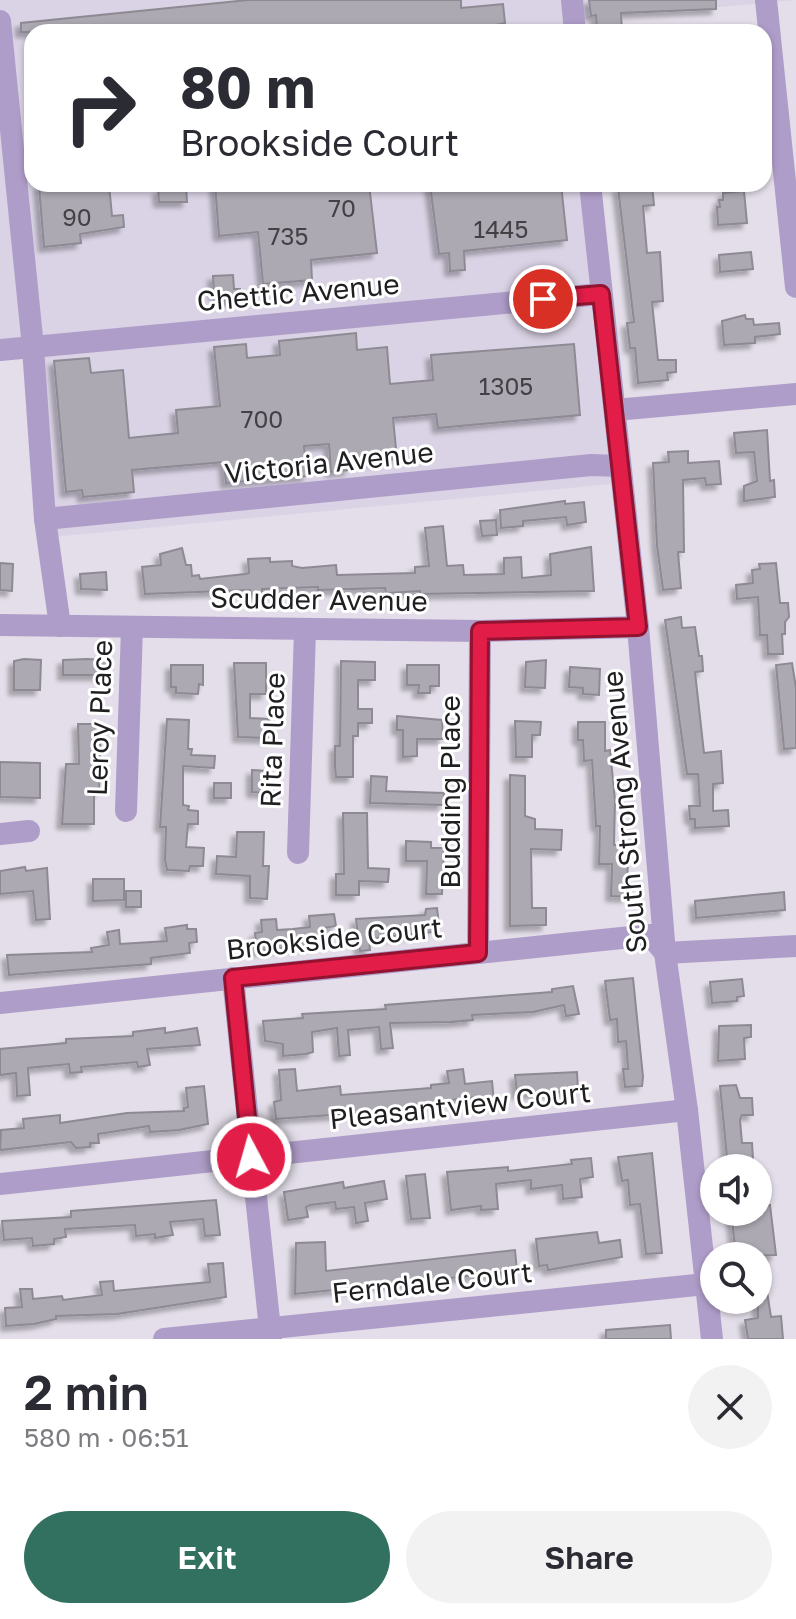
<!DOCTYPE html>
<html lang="en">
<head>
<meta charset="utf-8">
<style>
	:root { --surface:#fff; --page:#f2f2f3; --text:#2b2b33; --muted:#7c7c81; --accent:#32715f }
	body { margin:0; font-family:"Golos Text",sans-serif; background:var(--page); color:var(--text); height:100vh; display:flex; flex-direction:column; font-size:30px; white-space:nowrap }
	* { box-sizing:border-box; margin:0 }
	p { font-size:26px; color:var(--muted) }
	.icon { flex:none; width:44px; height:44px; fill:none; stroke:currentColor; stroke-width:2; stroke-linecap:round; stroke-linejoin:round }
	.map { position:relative; height:1339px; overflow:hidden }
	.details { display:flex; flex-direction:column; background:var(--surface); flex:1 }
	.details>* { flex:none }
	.guide { position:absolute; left:24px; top:24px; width:748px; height:168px; border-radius:24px; box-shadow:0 2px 6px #0004; background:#fff; color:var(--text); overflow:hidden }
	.buttons { position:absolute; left:700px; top:1154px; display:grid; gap:16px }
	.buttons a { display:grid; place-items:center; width:72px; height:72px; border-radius:50%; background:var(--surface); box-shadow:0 2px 6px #0004; font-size:40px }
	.pin { position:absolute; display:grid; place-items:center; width:68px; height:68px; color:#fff; margin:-34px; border:4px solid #fff; border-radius:50%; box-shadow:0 2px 8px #0007 }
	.me { position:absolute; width:88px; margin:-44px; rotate:354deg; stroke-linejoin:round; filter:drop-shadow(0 0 6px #0008) }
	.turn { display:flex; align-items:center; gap:28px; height:168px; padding:0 24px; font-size:36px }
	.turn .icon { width:104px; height:104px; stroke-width:2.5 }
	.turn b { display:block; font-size:56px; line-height:68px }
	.round { display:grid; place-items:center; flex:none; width:84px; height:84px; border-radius:42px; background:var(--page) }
	.head { display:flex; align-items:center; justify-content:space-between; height:136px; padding:0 24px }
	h1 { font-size:48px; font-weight:600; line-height:60px }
	.button { display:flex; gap:16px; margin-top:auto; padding:16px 24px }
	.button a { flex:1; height:92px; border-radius:48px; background:var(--accent); color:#fff; font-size:32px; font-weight:600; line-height:92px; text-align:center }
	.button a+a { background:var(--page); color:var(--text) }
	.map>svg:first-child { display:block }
</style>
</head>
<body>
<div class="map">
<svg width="796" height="1339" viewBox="0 0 796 1339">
	<defs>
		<filter id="shadow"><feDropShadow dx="-5" dy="5" stdDeviation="2" flood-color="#0004"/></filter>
	</defs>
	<rect width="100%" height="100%" fill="#e3dee9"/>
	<polygon fill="#dad3e5" points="0,0 796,0 563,21 563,32 32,32 32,184 580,184 612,484 41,538 20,340 0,342"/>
	<g fill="#ada9b3" stroke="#8e8a94" stroke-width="2" filter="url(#shadow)">
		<polygon points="248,0 461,0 461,8 503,4 505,23 463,32 21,32 21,23"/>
		<polygon points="589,0 716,0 716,9 621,13 622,32 597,32 596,15 591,16"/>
		<polygon points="66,184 109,184 112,216 123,215 124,227 80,234 81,243 44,247 39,186"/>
		<polygon points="215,184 369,184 377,253 311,260 312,280 263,284 258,232 219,236"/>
		<polygon points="561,184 567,240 464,251 465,270 450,271 449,253 439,254 430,185"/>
		<polygon points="652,185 654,205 643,206 647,253 660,252 663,301 652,302 658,360 676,360 676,372 667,373 668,380 638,383 635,348 630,348 627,323 634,322 618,188"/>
		<polygon points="186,186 187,202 159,202 158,190"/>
		<polygon points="744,191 747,223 718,225 717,207 720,207 719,200 723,200 723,193"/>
		<polygon points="751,252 753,269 720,272 719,255"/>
		<polygon points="233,275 234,289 240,289 240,300 221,301 221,295 214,295 213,276"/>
		<polygon points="745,315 746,319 753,319 754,325 779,323 780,334 755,337 755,343 724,345 722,321"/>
		<polygon points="356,333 357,350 387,347 390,384 433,380 431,355 574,344 580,415 438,428 436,414 393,418 397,459 348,463 349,470 331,472 329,444 304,446 307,476 226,483 224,462 132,470 134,492 83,497 82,490 66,492 54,361 89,358 91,373 123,370 129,438 178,433 176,410 220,406 214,347 246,344 247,358 280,355 279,341"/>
		<polygon points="767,430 770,481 774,480 775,497 744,501 744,486 757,481 754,452 736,453 734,433"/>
		<polygon points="688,451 688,463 719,461 721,484 706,485 705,478 683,480 684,552 678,552 681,588 663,590 657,546 653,463 669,462 668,452"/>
		<polygon points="565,501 565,504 584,502 586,522 567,525 566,517 523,521 523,526 501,528 500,510"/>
		<polygon points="496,520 497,535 482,536 480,521"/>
		<polygon points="443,526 447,566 463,565 464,575 504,574 504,558 521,557 522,578 551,575 550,554 591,547 594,591 420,594 420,591 386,593 385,588 318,590 318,587 262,589 262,593 250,594 250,590 145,594 142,567 161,565 160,554 182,548 186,565 191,565 192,576 199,575 200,579 245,574 249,573 248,559 270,558 270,562 292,561 292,566 302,568 336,565 337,575 415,573 415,567 429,566 425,528"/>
		<polygon points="0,563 13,564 12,591 0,590"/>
		<polygon points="776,563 780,603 788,603 789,617 785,622 785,634 782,634 783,654 768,654 767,635 760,635 758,597 737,599 736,585 753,583 752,570 760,569 759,564"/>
		<polygon points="106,572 107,590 81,589 80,574"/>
		<polygon points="681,617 682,628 695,627 699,656 702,656 703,671 695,672 704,753 721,751 723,783 713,784 713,811 728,810 729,826 695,828 695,819 690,819 689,806 700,806 698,774 687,774 665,620"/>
		<polygon points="24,659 41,660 40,690 14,690 14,661"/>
		<polygon points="87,659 108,660 108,675 63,675 63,660"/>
		<polygon points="546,660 545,688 525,687 526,662"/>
		<polygon points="341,661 375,662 375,680 358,680 358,709 372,709 372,723 358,723 358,736 353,736 353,777 336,777 335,767 335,746 340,746"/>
		<polygon points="234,663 266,663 266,694 250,694 250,718 269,719 268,738 238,737"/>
		<polygon points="792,663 796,688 796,748 784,749 776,665"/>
		<polygon points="171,665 203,665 203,685 199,684 198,694 176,693 176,687 171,687"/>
		<polygon points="407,665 439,665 439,686 430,686 430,693 418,693 419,685 407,685"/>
		<polygon points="570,667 600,669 599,695 583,694 583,688 569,687"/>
		<polygon points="397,716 442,720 443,739 417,739 417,756 403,757 403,730 397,730"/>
		<polygon points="167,719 189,720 188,749 192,749 191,755 215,756 214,768 183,766 183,805 189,806 188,810 198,811 198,824 188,824 186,847 204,848 203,866 190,866 189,871 167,870 165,860 166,827 160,827"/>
		<polygon points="515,721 541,722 540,735 532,735 532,757 516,757"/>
		<polygon points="578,722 605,722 605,751 610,750 615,800 614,845 627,845 628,852 627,897 611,896 612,864 599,864 600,826 596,826 592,760 584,761 583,740 578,740"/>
		<polygon points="78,724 101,724 99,793 94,793 94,824 62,824 66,764 79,764"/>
		<polygon points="0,762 40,763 40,798 0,797"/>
		<polygon points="252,770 269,771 269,793 252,792"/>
		<polygon points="510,775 525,776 525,816 535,819 535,829 562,830 561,850 531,849 532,908 546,908 546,925 510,926"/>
		<polygon points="371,776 387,777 386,791 444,793 443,805 370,803"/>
		<rect x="214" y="783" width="17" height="15"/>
		<polygon points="343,813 367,813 368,868 389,869 388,882 359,881 359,895 336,895 336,874 344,874"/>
		<polygon points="237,832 264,832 263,866 269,866 267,899 250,898 250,876 216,874 217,856 236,857"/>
		<polygon points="406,841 431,842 431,848 444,848 442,894 426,894 427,861 406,861"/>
		<polygon points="25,867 26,871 47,868 50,919 36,920 33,891 0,894 0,871"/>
		<polygon points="93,879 124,879 124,900 93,901"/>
		<rect x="126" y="891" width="15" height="16"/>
		<polygon points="784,892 785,910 696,918 695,901"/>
		<polygon points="437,908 439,925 431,926 432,932 369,939 370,950 360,951 356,919 425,915 426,909"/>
		<polygon points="334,914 336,926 323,928 321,944 257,951 255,933 262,932 261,920 276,919 277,930 293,929 310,927 309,916"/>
		<polygon points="187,925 187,929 196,929 197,942 189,943 190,953 151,958 151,964 9,975 7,955 92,952 91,948 109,945 107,932 119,930 120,944 167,941 165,928"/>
		<polygon points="633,978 643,1077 642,1086 625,1087 623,1069 628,1069 626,1041 618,1042 617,1019 610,1020 605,981"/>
		<polygon points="742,979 744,996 737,997 737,1001 712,1003 710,982"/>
		<polygon points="573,986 579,1014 566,1016 564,1005 533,1012 472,1015 473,1020 451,1022 390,1023 393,1048 381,1049 379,1027 348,1030 350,1055 339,1056 337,1028 312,1032 313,1052 306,1054 283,1056 283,1044 265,1041 263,1021 303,1018 302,1014 386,1009 385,1005 552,992 552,989"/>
		<polygon points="751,1025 751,1037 744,1038 745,1059 718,1061 719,1026"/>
		<polygon points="165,1028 165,1033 197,1028 200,1045 147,1049 150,1065 138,1067 137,1062 81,1067 82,1072 70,1073 69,1064 28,1068 30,1095 17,1096 16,1073 0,1075 0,1049 66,1043 66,1039 133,1036 133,1032"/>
		<polygon points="295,1069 297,1091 340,1086 341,1095 431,1088 431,1085 449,1083 447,1071 463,1069 465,1084 492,1081 494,1102 475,1103 474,1097 412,1105 413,1109 276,1119 274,1102 281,1100 279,1070"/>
		<polygon points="577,1072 578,1091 517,1094 515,1075"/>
		<polygon points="736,1085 740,1098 752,1098 753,1115 742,1115 740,1120 742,1143 752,1143 753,1159 747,1160 748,1168 728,1168 720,1086"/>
		<polygon points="204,1086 208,1124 179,1130 150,1132 149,1126 98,1134 99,1143 90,1143 90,1147 76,1148 71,1142 0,1150 1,1130 24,1128 23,1119 60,1115 60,1123 127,1113 184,1111 184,1108 188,1107 186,1088"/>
		<polygon points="652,1153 662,1253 646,1254 640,1204 630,1205 628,1180 622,1181 618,1157"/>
		<polygon points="591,1158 593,1177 580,1179 582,1197 563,1199 562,1185 531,1189 531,1180 496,1184 498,1209 481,1210 481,1206 451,1210 447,1172 508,1167 508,1171 572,1164 571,1160"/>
		<polygon points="425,1174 430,1218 411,1219 406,1176"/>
		<polygon points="384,1181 387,1199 365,1203 368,1221 356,1223 354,1207 336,1209 335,1202 310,1205 306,1207 308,1217 288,1220 284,1192 343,1182 344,1188"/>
		<polygon points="216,1200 220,1235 205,1236 203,1219 170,1222 173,1235 155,1238 155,1234 136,1236 135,1225 65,1229 66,1237 54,1239 54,1244 33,1246 32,1238 4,1240 2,1221 71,1217 71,1211"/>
		<polygon points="770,1205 776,1255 736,1256 731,1212 758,1212 758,1207"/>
		<polygon points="597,1232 599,1243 620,1240 622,1257 548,1270 547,1265 539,1266 536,1239"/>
		<polygon points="325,1242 326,1271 515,1250 517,1271 295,1294 296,1243"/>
		<polygon points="223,1263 226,1297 117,1314 56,1316 56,1319 34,1324 6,1326 5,1308 22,1307 20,1289 32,1289 33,1299 62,1296 63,1300 102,1295 100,1282 113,1281 114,1291 210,1282 208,1264"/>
		<polygon points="758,1279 765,1279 771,1317 781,1316 783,1339 748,1339 745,1320 758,1318"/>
		<polygon points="670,1325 671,1339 606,1339 606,1330"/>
	</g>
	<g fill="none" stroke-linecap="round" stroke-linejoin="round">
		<g stroke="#af9dc9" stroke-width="22">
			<polyline points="572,0 575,32"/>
			<polyline points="766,0 796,287"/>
			<polyline points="0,21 33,347 45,519 60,626"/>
			<polyline points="590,184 638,627 665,953 687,1110 712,1339"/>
			<polyline points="0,350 601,294"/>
			<polyline points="615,410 796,394"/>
			<polyline points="45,519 591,465 620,466"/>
			<polyline points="0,625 480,631 638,627"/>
			<polyline points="126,811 132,627"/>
			<polyline points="0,834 29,831"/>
			<polyline points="298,853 305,630"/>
			<polyline points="478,953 480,631"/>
			<polyline points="233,978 271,1339"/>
			<polyline points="0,1003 650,935 665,953 796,946"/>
			<polyline points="0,1184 687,1110"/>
			<polyline points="164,1339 706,1284"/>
		</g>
	</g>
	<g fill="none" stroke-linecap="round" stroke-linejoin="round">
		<g stroke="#92132f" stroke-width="20">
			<polyline id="route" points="251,1157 233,978 478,953 480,631 638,627 601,294 543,299"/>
		</g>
		<use href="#route" stroke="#e11d48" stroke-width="14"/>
	</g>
	<g text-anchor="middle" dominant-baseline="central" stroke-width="6" stroke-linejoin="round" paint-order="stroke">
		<g font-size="24" fill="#424146">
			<text x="342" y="207">70</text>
			<text x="77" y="216">90</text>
			<text x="501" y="228">1445</text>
			<text x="288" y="235">735</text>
			<text x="506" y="385">1305</text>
			<text x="262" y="418">700</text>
		</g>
		<g font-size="28" fill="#1f1e21" stroke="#fff">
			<text transform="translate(298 292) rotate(-5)">Chettic Avenue</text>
			<text transform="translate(329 462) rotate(-6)">Victoria Avenue</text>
			<text transform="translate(319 599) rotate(1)">Scudder Avenue</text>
			<text transform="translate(99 718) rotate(-88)">Leroy Place</text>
			<text transform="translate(272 740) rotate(-88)">Rita Place</text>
			<text transform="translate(449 792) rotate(-90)">Budding Place</text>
			<text transform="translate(624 812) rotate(-95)">South Strong Avenue</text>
			<text transform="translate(334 938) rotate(-6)">Brookside Court</text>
			<text transform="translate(460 1105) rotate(-6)">Pleasantview Court</text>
			<text transform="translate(432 1282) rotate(-6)">Ferndale Court</text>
		</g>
	</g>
</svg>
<div class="buttons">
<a><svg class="icon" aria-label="sound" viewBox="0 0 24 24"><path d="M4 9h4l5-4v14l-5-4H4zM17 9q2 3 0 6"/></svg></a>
<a><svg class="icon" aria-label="search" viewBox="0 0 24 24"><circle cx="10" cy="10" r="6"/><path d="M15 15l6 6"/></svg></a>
</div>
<div class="pin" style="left:543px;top:299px;background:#d93025"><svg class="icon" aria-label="arrive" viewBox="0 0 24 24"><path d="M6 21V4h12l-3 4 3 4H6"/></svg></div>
<svg class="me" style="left:251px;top:1157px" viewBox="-20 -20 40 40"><circle r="17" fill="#e11d48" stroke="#fff" stroke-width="3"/><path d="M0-11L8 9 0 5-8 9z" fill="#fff"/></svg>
<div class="guide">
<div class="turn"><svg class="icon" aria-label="right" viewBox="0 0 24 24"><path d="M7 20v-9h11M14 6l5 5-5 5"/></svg><div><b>80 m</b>Brookside Court</div></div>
</div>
</div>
<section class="details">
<div class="head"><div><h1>2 min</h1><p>580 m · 06:51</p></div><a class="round"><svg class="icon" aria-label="close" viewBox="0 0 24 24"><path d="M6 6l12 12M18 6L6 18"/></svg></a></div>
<div class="button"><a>Exit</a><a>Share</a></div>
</section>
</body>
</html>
